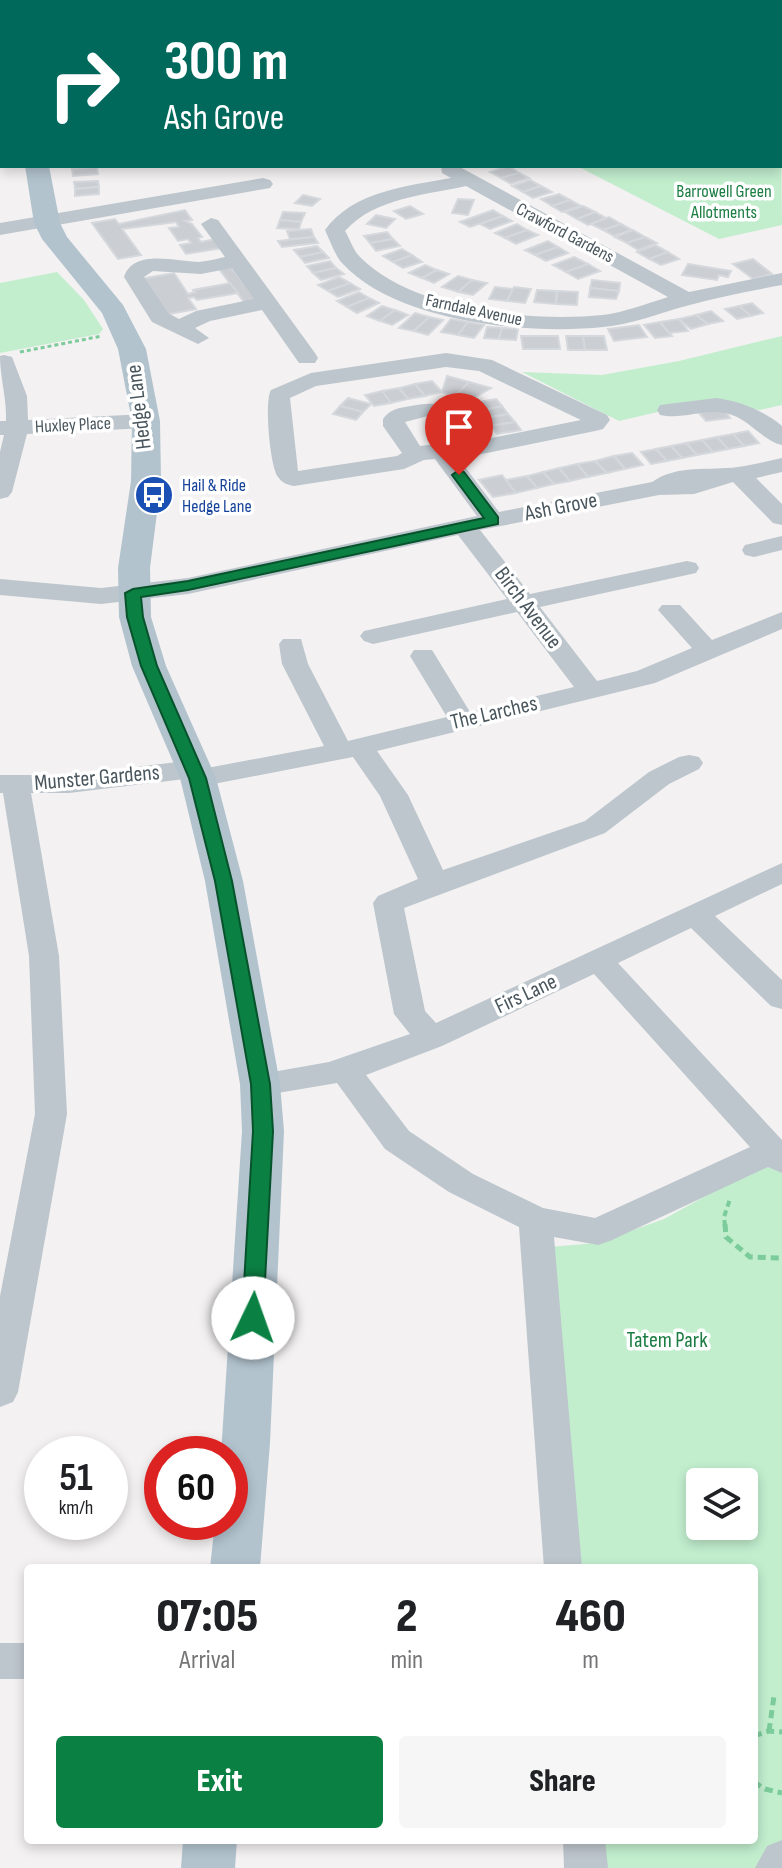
<!DOCTYPE html>
<html lang="en">
<head>
<meta charset="utf-8">
<style>
	:root { --surface:#fff; --page:#f6f6f6; --text:#202124; --muted:#757577; --accent:#0b8043 }
	body { margin:0; font-family:"Sofia Sans Condensed",sans-serif; background:var(--page); color:var(--text); height:100vh; display:flex; flex-direction:column; font-size:30px; white-space:nowrap }
	* { box-sizing:border-box; margin:0 }
	p { font-size:26px; color:var(--muted) }
	.icon { flex:none; width:44px; height:44px; fill:none; stroke:currentColor; stroke-width:2; stroke-linecap:round; stroke-linejoin:round }
	.map { position:relative; flex:1; overflow:hidden }
	.drawer { position:absolute; left:24px; top:1564px; width:734px; height:280px; display:flex; flex-direction:column; background:var(--surface); border-radius:8px; box-shadow:0 4px 12px #0003 }
	.drawer>* { flex:none }
	.banner { position:absolute; left:0px; top:0px; width:782px; height:168px; box-shadow:0 4px 12px #0003; background:#00695c; color:#fff; overflow:hidden }
	.controls { position:absolute; left:686px; top:1468px; display:grid; gap:16px }
	.controls a { display:grid; place-items:center; width:72px; height:72px; border-radius:8px; background:var(--surface); box-shadow:0 4px 12px #0003; font-size:40px }
	.speed { position:absolute; left:24px; top:1436px; display:flex; gap:16px; font-size:40px; font-weight:700; text-align:center }
	.speed>* { display:grid; place-content:center; width:104px; height:104px; border-radius:50%; background:var(--surface); box-shadow:0 4px 12px #0003; line-height:1 }
	.speed small { font-size:20px; font-weight:400 }
	.speed .limit { border:12px solid #d22; background:#fff; color:#111 }
	.pin { position:absolute; display:grid; place-items:center; width:68px; height:68px; color:#fff; margin:-82px -34px; border-radius:50% 50% 50% 0; rotate:-45deg; box-shadow:0 0 8px #0007 }
	.pin .icon { rotate:45deg }
	.me { position:absolute; width:88px; margin:-44px; rotate:3deg; stroke-linejoin:round; filter:drop-shadow(0 0 6px #0008) }
	.turn { display:flex; align-items:center; gap:28px; height:168px; padding:0 32px; font-size:36px }
	.turn .icon { width:104px; height:104px; stroke-width:2.5 }
	.turn b { display:block; font-size:56px; line-height:68px }
	.eta { display:flex; justify-content:space-evenly; align-items:center; height:136px; text-align:center }
	.eta b { font-size:48px; font-weight:800; line-height:56px }
	.action { display:flex; gap:16px; margin-top:auto; padding:16px 32px }
	.action a { flex:1; height:92px; border-radius:8px; background:var(--accent); color:#fff; font-size:32px; font-weight:800; line-height:92px; text-align:center }
	.action a+a { background:var(--page); color:var(--text) }
	.map>svg:first-child { display:block }
</style>
</head>
<body>
<div class="map">
<svg width="782" height="1868" viewBox="0 0 782 1868">
	<rect width="100%" height="100%" fill="#f3f1f1"/>
	<g fill="#c2eece" fill-rule="evenodd">
		<polygon points="780,25 782,225 719,239 577,166 780,166"/>
		<polygon points="57,272 84,300 103,329 99,334 0,353 0,283"/>
		<polygon points="782,336 782,405 760,410 705,401 619,421 522,372 602,375 679,361"/>
		<path d="M773,1159l9,10v699h-211l-2,-28h185v-272h-194l-11,-321 48,-4 67,-24zM700,1482h44v44h-44z"/>
	</g>
	<g fill="none" stroke-linecap="round" stroke-linejoin="round">
		<rect fill="#91e0e9" fill-rule="evenodd" x="0" y="72" width="2" height="10"/>
	</g>
	<g fill="#cbced3" stroke="#d5d8dc" stroke-width="2">
		<polygon points="509,166 519,173 501,178 490,172"/>
		<polygon points="97,167 98,174 73,176 72,169"/>
		<polygon points="519,173 529,178 511,184 501,178"/>
		<polygon points="530,180 541,186 523,192 512,186"/>
		<polygon points="98,181 99,187 75,189 74,182"/>
		<polygon points="541,186 552,192 533,198 523,192"/>
		<polygon points="99,187 99,194 75,196 75,189"/>
		<polygon points="559,194 570,200 552,206 541,199"/>
		<polygon points="303,195 320,199 312,206 295,203"/>
		<polygon points="458,199 474,200 468,215 452,213"/>
		<polygon points="570,200 581,206 562,212 552,206"/>
		<polygon points="410,206 423,214 406,219 394,211"/>
		<polygon points="583,206 595,212 577,219 565,212"/>
		<polygon points="185,210 192,220 185,221 192,224 202,237 198,238 201,242 215,239 222,248 186,254 180,245 191,243 188,239 178,241 169,228 179,227 176,222 122,229 141,255 118,259 92,223 115,219 119,224"/>
		<polygon points="493,210 503,216 470,227 460,222"/>
		<polygon points="283,212 305,213 301,222 280,220"/>
		<polygon points="595,212 606,218 588,225 577,219"/>
		<polygon points="376,215 395,219 386,228 367,224"/>
		<polygon points="503,216 512,221 490,229 480,224"/>
		<polygon points="609,217 621,224 603,230 591,224"/>
		<polygon points="280,220 301,222 299,229 277,228"/>
		<polygon points="517,224 527,230 505,238 495,233"/>
		<polygon points="621,224 632,230 614,236 603,230"/>
		<polygon points="311,229 314,237 290,239 287,231"/>
		<polygon points="527,230 538,235 516,244 505,238"/>
		<polygon points="633,230 645,237 627,243 615,237"/>
		<polygon points="387,232 393,239 370,243 364,236"/>
		<polygon points="314,237 318,243 282,247 278,241"/>
		<polygon points="645,237 657,243 638,250 627,243"/>
		<polygon points="393,239 400,246 376,251 370,243"/>
		<polygon points="548,241 558,247 535,255 525,250"/>
		<polygon points="655,245 668,252 649,259 637,252"/>
		<polygon points="317,246 323,252 300,257 294,250"/>
		<polygon points="558,247 568,253 546,261 535,255"/>
		<polygon points="402,249 412,255 393,262 383,256"/>
		<polygon points="323,252 329,258 305,263 300,257"/>
		<polygon points="668,252 679,259 661,265 649,259"/>
		<polygon points="412,255 422,262 403,268 393,262"/>
		<polygon points="574,257 588,264 566,272 553,265"/>
		<polygon points="753,259 772,274 753,279 733,264"/>
		<polygon points="330,261 336,268 313,273 307,266"/>
		<polygon points="588,264 600,271 578,279 566,272"/>
		<polygon points="688,264 731,271 728,277 719,275 717,280 682,275"/>
		<polygon points="425,265 437,270 422,278 409,273"/>
		<polygon points="231,267 258,302 244,302 219,269"/>
		<polygon points="336,268 344,274 321,280 313,273"/>
		<polygon points="437,270 449,274 434,283 422,278"/>
		<polygon points="174,273 188,294 195,292 193,290 230,283 238,293 197,300 194,297 188,298 196,309 164,315 140,279"/>
		<polygon points="458,276 472,280 458,292 442,287"/>
		<polygon points="339,277 350,283 328,291 318,285"/>
		<polygon points="472,280 487,283 473,295 458,292"/>
		<polygon points="592,280 620,283 619,291 590,288"/>
		<polygon points="350,283 360,289 338,297 328,291"/>
		<polygon points="495,287 513,289 507,301 489,299"/>
		<polygon points="514,287 531,289 525,303 507,301"/>
		<polygon points="590,288 619,291 616,299 589,297"/>
		<polygon points="537,290 557,291 556,304 534,302"/>
		<polygon points="557,291 578,292 577,305 556,304"/>
		<polygon points="359,292 369,298 347,307 337,301"/>
		<polygon points="369,298 379,303 357,313 347,307"/>
		<polygon points="752,303 763,313 751,316 739,306"/>
		<polygon points="382,306 395,310 380,321 367,316"/>
		<polygon points="739,306 751,316 737,319 725,309"/>
		<polygon points="395,310 408,315 392,325 380,321"/>
		<polygon points="711,311 723,321 708,324 696,315"/>
		<polygon points="415,313 429,317 414,331 399,328"/>
		<polygon points="696,315 708,324 691,329 679,319"/>
		<polygon points="429,317 443,320 428,335 414,331"/>
		<polygon points="451,319 468,322 458,335 441,332"/>
		<polygon points="679,319 688,331 669,333 660,322"/>
		<polygon points="468,322 484,325 474,338 458,335"/>
		<polygon points="660,322 669,333 672,336 655,338 644,325"/>
		<polygon points="639,325 647,337 614,341 608,329"/>
		<polygon points="487,327 502,328 499,339 484,338"/>
		<polygon points="502,328 518,329 516,340 499,339"/>
		<polygon points="521,336 558,336 560,349 523,349"/>
		<polygon points="566,336 583,336 585,350 568,350"/>
		<polygon points="583,336 604,336 607,350 585,350"/>
		<polygon points="447,376 469,382 455,396 442,392"/>
		<polygon points="432,381 442,392 425,396 415,384"/>
		<polygon points="469,382 491,388 470,400 455,396"/>
		<polygon points="415,384 425,396 408,399 399,388"/>
		<polygon points="399,388 408,399 391,403 382,391"/>
		<polygon points="382,391 391,403 374,406 365,395"/>
		<polygon points="348,398 371,404 363,412 340,406"/>
		<polygon points="496,399 502,406 479,411 473,403"/>
		<polygon points="340,406 363,412 356,420 333,414"/>
		<polygon points="502,406 508,414 485,418 479,411"/>
		<polygon points="723,409 730,418 706,421 699,413"/>
		<polygon points="508,414 515,422 491,426 485,418"/>
		<polygon points="515,422 521,430 497,434 491,426"/>
		<polygon points="748,431 759,443 744,446 733,434"/>
		<polygon points="733,434 744,446 728,449 717,437"/>
		<polygon points="717,437 728,449 713,452 702,440"/>
		<polygon points="702,440 713,452 697,455 686,443"/>
		<polygon points="686,443 697,455 682,458 671,446"/>
		<polygon points="671,446 682,458 667,461 656,449"/>
		<polygon points="656,449 667,461 651,464 641,452"/>
		<polygon points="632,453 643,465 625,469 614,456"/>
		<polygon points="614,456 625,469 607,473 595,461"/>
		<polygon points="595,461 607,473 588,477 577,464"/>
		<polygon points="577,464 588,477 570,481 559,468"/>
		<polygon points="559,468 570,481 554,484 543,472"/>
		<polygon points="543,472 554,484 537,488 527,476"/>
		<polygon points="502,475 516,493 493,497 479,480"/>
		<polygon points="527,476 537,488 516,493 506,480"/>
	</g>
	<g fill="none" stroke-linecap="round" stroke-linejoin="round">
		<polyline stroke="#7bcb9b" stroke-width="3" stroke-dasharray="4 3" stroke-linecap="butt" points="20,352 102,336"/>
		<polyline stroke="#7bcb9b" stroke-width="4" stroke-dasharray="6 4" stroke-linecap="butt" points="725,1226 724,1217 730,1199"/>
		<g stroke="#7bcb9b" stroke-width="5" stroke-dasharray="8 5" stroke-linecap="butt">
			<polyline points="725,1224 726,1237 750,1257 782,1258"/>
			<polyline points="769,1731 774,1696"/>
			<polyline points="754,1736 769,1731 782,1732"/>
			<polyline points="754,1782 765,1789 782,1793"/>
		</g>
		<g fill="#bdc6cd" fill-rule="evenodd">
			<polygon points="149,0 166,0 167,2 150,2"/>
			<rect x="0" y="124" width="2" height="12"/>
			<path d="M441,166h17l231,126 93,-19v12c-32,6 -65,12 -96,21 -27,7 -55,19 -83,21 -76,8 -207,-5 -261,-64 -8,-9 -12,-23 -17,-33 28,-39 82,-44 126,-52l-9,-5zM466,186l202,111c-22,7 -43,15 -65,18 -73,7 -189,-4 -243,-58 -7,-7 -10,-18 -15,-26 29,-33 80,-36 121,-45z"/>
			<polygon points="263,178 270,180 273,184 270,188 0,235 0,223"/>
			<path d="M211,218l7,2 97,133 3,5 -3,5h-16l-37,-53 -52,11 -15,7 14,10 -11,6 -46,-22 -28,-45c10,-29 52,-15 75,-15 9,-1 17,-3 26,-5l-24,-33zM232,268l22,31 -58,12 -17,8 -11,-6 -24,-36 9,-6 48,3z"/>
			<path d="M446,353l46,7 115,55 3,5 -7,9 -8,2 -118,24 -11,-3 -10,3 43,57 153,-30c26,-18 56,-11 86,-15 15,-2 29,-6 44,-9v14l-26,6 26,26v21l-9,-2 -40,-41 -39,12 -35,1 -179,35 50,64 157,-33 9,2 3,5 -3,5 -156,34 57,74 40,-10 55,-23 -34,-38 4,-5h18l32,35 70,-28v17l-127,54 -278,68 31,44 35,75 142,-49 64,-49 30,-15 10,-2 10,2 4,6 -4,6 -30,15 -64,49 -201,75 21,103 11,12 346,-160v21l-67,32 67,64v29l-11,-3 -80,-78 -73,35 164,177v33l-14,-6 -158,74 -12,4 -44,-8 28,331h-38l-25,-341 -70,-35 -64,-43 -48,-66 -77,13 -11,-4 -5,-8 5,-8 80,-14 81,-28 -16,-20 -21,-111 5,-7 40,-17 -38,-83 -27,-39 -155,30 -10,-3 -3,-5 -116,14h-38l28,163 8,158 -49,278 -5,10 -13,5v-111l35,-182 -6,-158 -26,-163h-3v-18h69l125,-15 10,3 3,5 117,-22 -42,-82 -3,-20 4,-5h18l7,25 40,77 99,-24 -37,-61 4,-6h18l38,62 104,-25 -57,-75 -144,32 -9,-3 -4,-5 4,-5 143,-32 -49,-64 -270,59 -87,10 -101,-9v-16l101,9 87,-10 289,-62 -42,-57 -11,1 -20,9 -110,17c-6,-1 -12,-3 -16,-9 -8,-10 -14,-76 -7,-87l40,-17zM446,367l33,4 102,49 -104,21c-30,-20 -16,-45 -66,-35 -12,2 -21,3 -28,13v7l19,27 -5,3 -99,15 -8,-73 26,-12zM428,416l9,5 15,21 -32,4 -15,-24zM594,974l156,173 -155,71 -52,-10 -70,-34 -64,-43 -43,-56 76,-29z"/>
			<path d="M4,355l8,2 15,39 1,24 118,-6 8,2 3,5 -3,5 -8,2 -119,6 -15,58 -4,5 -8,2v-47l4,-17h-4v-14h6c1,-22 -6,-43 -6,-65z"/>
			<path d="M717,398c25,4 45,12 65,28v19c-21,-5 -34,-28 -57,-32 -21,-4 -44,7 -65,2l-3,-5 3,-5z"/>
			<polygon points="782,536 782,550 754,557 745,555 742,550 745,545"/>
			<rect x="0" y="1643" width="28" height="36"/>
			<polygon points="563,1840 605,1840 608,1868 564,1868"/>
			<polygon points="782,1840 782,1868 755,1868 767,1846"/>
		</g>
		<g fill="#b2c3ce" fill-rule="evenodd">
			<polygon points="0,37 2,38 2,54 0,53"/>
			<polygon points="25,166 49,166 60,223 67,237 123,305 146,349 160,421 161,481 150,568 151,617 166,666 216,778 243,881 280,1084 284,1131 270,1443 260,1568 210,1568 215,1522 230,1522 230,1454 221,1454 242,1131 240,1084 205,881 180,778 132,666 119,617 118,568 131,481 132,421 118,349 102,313 42,239 34,223"/>
			<polygon points="183,1840 237,1840 235,1868 181,1868"/>
		</g>
	</g>
	<polygon fill="#0b8043" stroke="#07532c" stroke-width="2" points="459,470 464,472 498,517 498,524 188,590 141,597 143,617 157,666 206,778 232,881 270,1084 273,1131 263,1318 260,1324 253,1327 245,1324 242,1318 253,1131 251,1084 215,881 189,778 141,666 127,617 125,593 133,589 188,581 484,518 452,475"/>
	<defs>
		<g id="bus-disc" transform="scale(2)"><circle r="9.5" fill="#1a4fb4" stroke="#fff"/><path d="M-5-6H5V4H4V6H2V4H-2V6H-4V4H-5ZM-3.5-4V0h7V-4ZM-3.5 1.2v1.5H-2V1.2ZM2 1.2v1.5H3.5V1.2Z" fill="#fff"/></g>
	</defs>
	<g fill-rule="evenodd">
		<use href="#bus-disc" x="154" y="495"/>
	</g>
	<g text-anchor="middle" dominant-baseline="central" stroke-width="7" stroke-linejoin="round" paint-order="stroke">
		<g font-size="18" fill="#1b7d42" stroke="#fff">
			<text x="724" y="191">Barrowell Green<tspan x="724" dy="21">Allotments</tspan></text>
		</g>
		<g font-size="18" fill="#49565d" stroke="#fff">
			<text transform="translate(565 233) rotate(28)">Crawford Gardens</text>
			<text transform="translate(474 310) rotate(12)">Farndale Avenue</text>
			<text transform="translate(73 425) rotate(-3)">Huxley Place</text>
		</g>
		<g font-size="18" fill="#164399" stroke="#fff" text-anchor="start">
			<text x="182" y="485">Hail &amp; Ride<tspan x="182" dy="21">Hedge Lane</tspan></text>
		</g>
		<g font-size="22" fill="#49565d" stroke="#fff">
			<text transform="translate(139 407) rotate(-97)">Hedge Lane</text>
			<text transform="translate(561 507) rotate(-11)">Ash Grove</text>
			<text transform="translate(528 608) rotate(53)">Birch Avenue</text>
			<text transform="translate(494 713) rotate(-13)">The Larches</text>
			<text transform="translate(97 778) rotate(-5)">Munster Gardens</text>
			<text transform="translate(526 994) rotate(-25)">Firs Lane</text>
		</g>
		<g font-size="22" fill="#1b7d42" stroke="#fff">
			<text x="667" y="1340">Tatem Park</text>
		</g>
	</g>
</svg>
<div class="controls">
<a><svg class="icon" aria-label="layers" viewBox="0 0 24 24"><path d="M12 4l9 5-9 5-9-5zM3 14l9 5 9-5"/></svg></a>
</div>
<div class="speed"><div>51<small>km/h</small></div><div class="limit">60</div></div>
<div class="pin" style="left:459px;top:475px;background:#d93025"><svg class="icon" aria-label="arrive" viewBox="0 0 24 24"><path d="M6 21V4h12l-3 4 3 4H6"/></svg></div>
<svg class="me" style="left:253px;top:1318px" viewBox="-20 -20 40 40"><circle r="19" fill="#fff"/><path d="M0-13L10 11 0 6-10 11z" fill="#0b8043"/></svg>
<div class="banner">
<div class="turn"><svg class="icon" aria-label="right" viewBox="0 0 24 24"><path d="M7 20v-9h11M14 6l5 5-5 5"/></svg><div><b>300 m</b>Ash Grove</div></div>
</div>
<section class="drawer">
<div class="eta">
<div><b>07:05</b><p>Arrival</p></div>
<div><b>2</b><p>min</p></div>
<div><b>460</b><p>m</p></div>
</div>
<div class="action"><a>Exit</a><a>Share</a></div>
</section>
</div>
</body>
</html>
